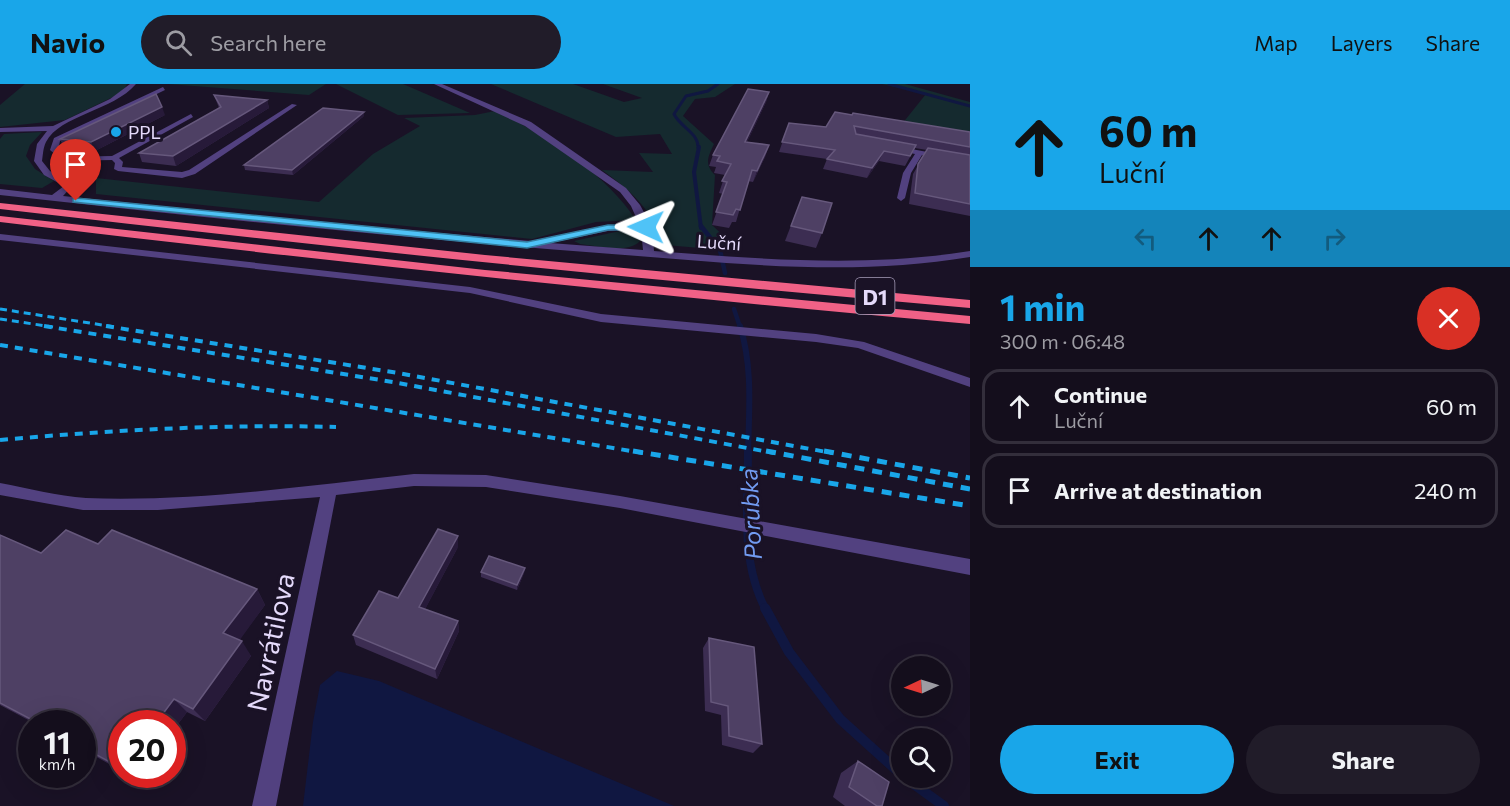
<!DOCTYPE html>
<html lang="en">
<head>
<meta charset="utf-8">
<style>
	:root { --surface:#140e1c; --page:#211c29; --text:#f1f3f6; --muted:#9d9ca3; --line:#332e3b; --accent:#19a6e9 }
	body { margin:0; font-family:Commissioner,sans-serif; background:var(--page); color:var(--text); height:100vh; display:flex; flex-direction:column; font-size:22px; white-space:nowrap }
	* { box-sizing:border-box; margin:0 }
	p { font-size:20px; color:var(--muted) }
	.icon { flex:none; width:33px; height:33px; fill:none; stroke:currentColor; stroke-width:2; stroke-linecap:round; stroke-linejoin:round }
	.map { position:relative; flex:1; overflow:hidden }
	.drawer { display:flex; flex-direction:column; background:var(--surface); width:540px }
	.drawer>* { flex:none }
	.banner { background:#19a6e9; color:#111; overflow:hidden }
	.needle { width:39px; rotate:266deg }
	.fabs { position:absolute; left:891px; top:572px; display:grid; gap:12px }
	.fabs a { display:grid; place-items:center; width:60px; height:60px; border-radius:50%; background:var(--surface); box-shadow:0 6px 24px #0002,0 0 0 2px var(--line); font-size:30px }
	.speed { position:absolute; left:18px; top:626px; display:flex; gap:12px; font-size:30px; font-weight:700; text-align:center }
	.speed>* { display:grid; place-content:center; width:78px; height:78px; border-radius:50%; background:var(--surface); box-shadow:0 6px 24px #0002,0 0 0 2px var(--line); line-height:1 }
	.speed small { font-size:15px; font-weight:400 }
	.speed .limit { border:9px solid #d22; background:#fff; color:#111 }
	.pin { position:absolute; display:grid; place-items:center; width:51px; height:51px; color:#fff; margin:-62px -26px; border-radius:50% 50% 50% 0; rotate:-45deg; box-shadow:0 0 6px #0007 }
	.pin .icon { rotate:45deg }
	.me { position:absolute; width:66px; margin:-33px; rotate:271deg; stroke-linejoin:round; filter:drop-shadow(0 0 4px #0008) }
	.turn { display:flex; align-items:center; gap:21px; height:126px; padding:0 30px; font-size:27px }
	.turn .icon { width:78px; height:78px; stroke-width:2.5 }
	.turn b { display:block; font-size:42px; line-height:51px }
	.lanes { display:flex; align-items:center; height:57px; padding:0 30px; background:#0003; justify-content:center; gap:30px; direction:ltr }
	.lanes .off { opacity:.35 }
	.round { display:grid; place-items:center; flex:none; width:63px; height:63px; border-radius:32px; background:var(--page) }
	.overview { display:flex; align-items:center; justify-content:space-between; height:102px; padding:0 30px }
	h1 { font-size:36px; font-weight:700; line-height:45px; color:var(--accent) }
	.button { display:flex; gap:12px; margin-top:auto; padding:12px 30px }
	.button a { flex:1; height:69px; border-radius:36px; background:var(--accent); color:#111; font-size:24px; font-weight:700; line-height:69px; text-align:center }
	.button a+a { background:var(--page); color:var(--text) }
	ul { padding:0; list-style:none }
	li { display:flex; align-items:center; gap:18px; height:75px; margin:0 12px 9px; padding:0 18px; border:3px solid var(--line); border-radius:18px }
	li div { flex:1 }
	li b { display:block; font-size:22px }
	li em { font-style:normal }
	header { display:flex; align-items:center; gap:36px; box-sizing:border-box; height:84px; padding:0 30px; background:var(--accent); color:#111 }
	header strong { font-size:28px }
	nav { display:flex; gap:33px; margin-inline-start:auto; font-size:21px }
	.search { width:420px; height:54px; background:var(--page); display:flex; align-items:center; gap:15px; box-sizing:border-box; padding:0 21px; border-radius:33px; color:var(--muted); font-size:22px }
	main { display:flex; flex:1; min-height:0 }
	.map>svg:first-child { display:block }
</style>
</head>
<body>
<header>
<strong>Navio</strong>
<div class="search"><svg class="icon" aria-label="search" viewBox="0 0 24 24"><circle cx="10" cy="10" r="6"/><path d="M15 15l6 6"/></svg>Search here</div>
<nav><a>Map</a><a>Layers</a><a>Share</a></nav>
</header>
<main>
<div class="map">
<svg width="970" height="722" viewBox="0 0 970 722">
	<rect width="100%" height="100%" fill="#1a1226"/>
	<g fill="#152a2f">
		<polygon points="25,0 127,0 124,6 113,13 65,36 0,43 0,21"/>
		<polygon points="168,0 326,0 309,11"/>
		<polygon points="336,0 403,0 470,29 398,31"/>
		<path d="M491,0h82l51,18 18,-4 -39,-14h132l-20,13 -20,2 -12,17 31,28c-6,13 -10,20 1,31l-3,50 20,19 3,7 -70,-6c-18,-40 -29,-50 -63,-75l51,2 -14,-19 33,1 -12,-20 -44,3z"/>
		<polygon points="882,0 905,0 970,18 970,52 902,40 926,10"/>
		<path d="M495,27c51,24 109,61 141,109l-40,2 -64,17 -436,-45v-16l223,24 54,-48 47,-28 -16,-8 71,-3z"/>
		<polygon points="42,48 30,61 26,72 35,85 54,97 42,104 0,100 0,55 4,50"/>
		<path d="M620,147l15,3 5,7c-12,13 -43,5 -60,3l-6,-3z"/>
	</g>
	<polygon fill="#101741" points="337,587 379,597 674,722 303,722 313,638 320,601"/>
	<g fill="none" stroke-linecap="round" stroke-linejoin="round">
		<g stroke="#101741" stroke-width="3">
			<polyline points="889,0 970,22"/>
			<path d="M698,64c1,-15 -18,-21 -24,-34l12,-18 22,-5 10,-7"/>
		</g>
		<polyline stroke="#101741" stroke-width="4" points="699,63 694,88 701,144"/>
		<g stroke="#101741" stroke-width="4.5">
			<polyline points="701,142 720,166 725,189"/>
			<polyline points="734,225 740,243"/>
		</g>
		<path stroke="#101741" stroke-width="6" d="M740,242c13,41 9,84 8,127"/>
		<path stroke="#101741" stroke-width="8" d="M748,367c0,53 -8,111 18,159"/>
		<g stroke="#101741" stroke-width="10">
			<polyline points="765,524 789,568 840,635 902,691"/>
			<polyline points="904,693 944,722"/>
		</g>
		<g fill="#524180" fill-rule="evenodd">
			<path d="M130,0h6c-23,27 -76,31 -90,58 -3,6 -3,13 -4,19l8,10 23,14 -10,11 251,26 228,20v-3l66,-14 31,-1 -8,-18 -11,-14 -95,-66 -91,-42h8l89,38 95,66 14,17 12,22 2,24c106,8 210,17 316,0v6c-124,21 -247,5 -371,-4 -200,-15 -400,-36 -599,-58v-6l52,6 12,-9 -20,-11 -10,-14 3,-17 10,-13 -47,1v-4l53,-2 57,-27zM641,146l2,20 -93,-7 58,-12z"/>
			<polygon points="163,3 165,6 60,57 58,66 65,73 112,72 191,30 193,33 119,74 123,78 122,83 182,88 189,86 292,20 297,21 195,90 182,94 118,87 114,85 115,79 112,76 63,77 50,66 54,54"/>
			<polygon points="890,61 970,76 970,80 922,71 911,89 905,114 901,117 897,114 903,89 915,70 890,65"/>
			<polygon points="0,150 470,203 601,230 816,250 864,258 970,294 970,303 858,264 816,258 601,238 470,209 0,156"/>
			<path d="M414,390l72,1 134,21 350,63v16l-350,-67 -134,-21 -72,-1 -78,9 -60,311h-24l68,-309 -162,13h-75l-83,-15v-12c28,5 57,13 86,15 109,4 219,-12 328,-24z"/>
		</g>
		<g fill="#f06186" fill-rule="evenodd">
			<path d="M0,119l485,52 485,45v8c-324,-28 -647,-61 -970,-99z"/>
			<path d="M0,132l485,54 485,46v8c-324,-29 -647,-63 -970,-102z"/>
		</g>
		<g stroke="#19a6e9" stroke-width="3" stroke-dasharray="7 5" stroke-linecap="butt">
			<polyline points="0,225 115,243"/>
			<polyline points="0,235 53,243"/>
		</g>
		<g stroke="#19a6e9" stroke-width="4" stroke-dasharray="8 7" stroke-linecap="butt">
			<polyline points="44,242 393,298 774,369"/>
			<polyline points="106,242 398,289 832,369"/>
			<polyline points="0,261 643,369"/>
			<path d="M0,356c112,-10 224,-16 336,-13"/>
		</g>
		<g stroke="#19a6e9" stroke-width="5" stroke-dasharray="10 8" stroke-linecap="butt">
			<polyline points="633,367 970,422"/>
			<polyline points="766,367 970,405"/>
			<polyline points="824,367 970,394"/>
		</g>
	</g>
	<g fill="#3c2d52">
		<polygon points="769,8 766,18 747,58 769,61 765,73 753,98 748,97 736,138 732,138 729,144 712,141 723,110 719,109 725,91 714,89 716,83 709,82 713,71"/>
		<polygon points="214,11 267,16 269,24 176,82 142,78 139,69 219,24"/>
		<polygon points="835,28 970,48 970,132 909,120 913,90 927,66 915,64 905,82 879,77 867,94 823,85 827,75 779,68 789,39 826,43"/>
		<polygon points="165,31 95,67 64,64 60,55"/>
		<polygon points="364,32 293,91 245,86 244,81"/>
		<polygon points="802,113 822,149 816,164 785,157"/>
		<polygon points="0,451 41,469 98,460 257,505 265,521 239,556 251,572 205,637 187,628 172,648 172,639 122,639 122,687 82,665 82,639 34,639 0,621"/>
		<polygon points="458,463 425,525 458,537 459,547 437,595 356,561 353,551"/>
		<polygon points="525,484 524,489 517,506 481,493 481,488"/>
		<polygon points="709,554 762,660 753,669 722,661 721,631 705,627 703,564"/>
		<polygon points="858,677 882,722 845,722 833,713 841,689"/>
	</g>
	<g fill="#271a39">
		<polygon points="769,8 766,18 742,69 745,58"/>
		<polygon points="267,16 269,24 176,82 173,72"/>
		<polygon points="162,23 165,31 95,67 91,58"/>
		<polygon points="364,28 364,32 293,91 292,86"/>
		<polygon points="769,61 765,73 753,98 757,87"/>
		<polygon points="884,67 879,77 867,94 872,84"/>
		<polygon points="458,452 458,463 421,533 419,523"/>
		<polygon points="525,484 524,489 517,506 517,501"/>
		<polygon points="257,505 265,521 234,564 223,549"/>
		<polygon points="458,537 459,547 437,595 435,585"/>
		<polygon points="242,557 251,572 205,637 193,625"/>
		<polygon points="174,615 187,628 172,648 172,639 156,639"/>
		<polygon points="130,690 141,690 138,695"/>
	</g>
	<g fill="#4e4064" stroke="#66587c" stroke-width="1.5">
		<polygon points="748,5 769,8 745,58 769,61 757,87 752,86 740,126 736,125 733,131 716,128 727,98 722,97 731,80 717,77 720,72 713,71"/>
		<polygon points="156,10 162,23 91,58 60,55"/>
		<polygon points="214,11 267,16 173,72 139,69 221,23"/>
		<polygon points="323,24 364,28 292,86 244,81"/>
		<polygon points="835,28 852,31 853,29 970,48 970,63 854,42 856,50 916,61 910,72 884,67 872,84 827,75 835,66 782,58 789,39 826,43"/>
		<polygon points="928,64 970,71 970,120 915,109 918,80"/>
		<polygon points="802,113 832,119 822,149 791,142"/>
		<polygon points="438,445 458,452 419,523 458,537 435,585 353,551 379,507 398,514"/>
		<polygon points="66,446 98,460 112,446 257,505 223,549 242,557 193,625 174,615 156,639 122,639 121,684 82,663 82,639 38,639 0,619 0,451 41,469"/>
		<polygon points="489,472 525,484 517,501 481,488"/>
		<polygon points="709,554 754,563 762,660 729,652 728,622 711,618"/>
		<polygon points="858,677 889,698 882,722 877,722 849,703"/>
	</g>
	<polygon fill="#4fc3f7" stroke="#337fa1" stroke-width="1.5" points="76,114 527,158 608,141 646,141 651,143 646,146 608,146 527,164 73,118 73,115"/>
	<circle fill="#19a6e9" stroke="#1a1226" stroke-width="2" cx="116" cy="48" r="6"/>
	<g text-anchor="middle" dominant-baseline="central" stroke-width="6" stroke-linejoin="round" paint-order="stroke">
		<g font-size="18" fill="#e5dafb" stroke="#1a1226" text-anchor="start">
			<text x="128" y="48">PPL</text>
		</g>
		<g font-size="18" fill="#e5dafb" stroke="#1a1226">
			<text transform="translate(719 158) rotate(4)">Luční</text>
		</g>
		<rect fill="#1a1226" stroke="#a89ebb" stroke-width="1.5" x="855.5" y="194" width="39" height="36" rx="4.5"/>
		<g font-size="21" font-weight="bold" fill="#e5dafb">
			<text x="875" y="212">D1</text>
		</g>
		<g font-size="24" font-style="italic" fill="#729bf1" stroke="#1a1226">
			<text transform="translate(750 430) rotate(-93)">Porubka</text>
		</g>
		<g font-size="27" fill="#e5dafb" stroke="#1a1226">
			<text transform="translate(270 558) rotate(-78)">Navrátilova</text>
		</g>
	</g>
</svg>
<div class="fabs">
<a><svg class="needle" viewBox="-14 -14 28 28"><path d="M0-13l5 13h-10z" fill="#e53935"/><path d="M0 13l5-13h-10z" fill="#9d9ca3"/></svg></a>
<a><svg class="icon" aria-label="search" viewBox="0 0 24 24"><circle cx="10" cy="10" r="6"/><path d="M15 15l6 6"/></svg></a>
</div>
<div class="speed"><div>11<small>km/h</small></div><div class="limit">20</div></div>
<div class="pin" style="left:76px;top:117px;background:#d93025"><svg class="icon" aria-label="arrive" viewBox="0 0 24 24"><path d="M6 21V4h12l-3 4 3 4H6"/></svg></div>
<svg class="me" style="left:646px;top:143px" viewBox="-20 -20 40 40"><path d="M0-17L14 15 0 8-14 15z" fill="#4fc3f7" stroke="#fff" stroke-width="4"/></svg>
</div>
<section class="drawer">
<div class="banner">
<div class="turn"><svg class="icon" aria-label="ahead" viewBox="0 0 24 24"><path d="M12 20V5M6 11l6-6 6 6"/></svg><div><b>60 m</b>Luční</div></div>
<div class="lanes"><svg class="icon off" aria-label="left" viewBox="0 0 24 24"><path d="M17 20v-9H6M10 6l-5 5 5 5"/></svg><svg class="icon" aria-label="ahead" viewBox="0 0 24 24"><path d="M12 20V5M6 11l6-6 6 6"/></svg><svg class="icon" aria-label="ahead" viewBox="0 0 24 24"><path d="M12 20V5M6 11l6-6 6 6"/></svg><svg class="icon off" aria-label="right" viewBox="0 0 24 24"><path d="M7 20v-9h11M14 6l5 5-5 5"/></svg></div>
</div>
<div class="overview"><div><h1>1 min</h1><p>300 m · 06:48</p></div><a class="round" style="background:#d93025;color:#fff"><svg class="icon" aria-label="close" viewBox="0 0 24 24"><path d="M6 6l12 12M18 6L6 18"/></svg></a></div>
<ul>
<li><svg class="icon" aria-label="ahead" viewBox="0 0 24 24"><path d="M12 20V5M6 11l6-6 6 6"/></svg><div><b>Continue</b><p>Luční</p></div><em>60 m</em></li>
<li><svg class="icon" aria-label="arrive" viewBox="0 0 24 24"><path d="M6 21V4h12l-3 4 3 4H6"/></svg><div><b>Arrive at destination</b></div><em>240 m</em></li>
</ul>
<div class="button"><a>Exit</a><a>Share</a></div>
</section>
</main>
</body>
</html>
